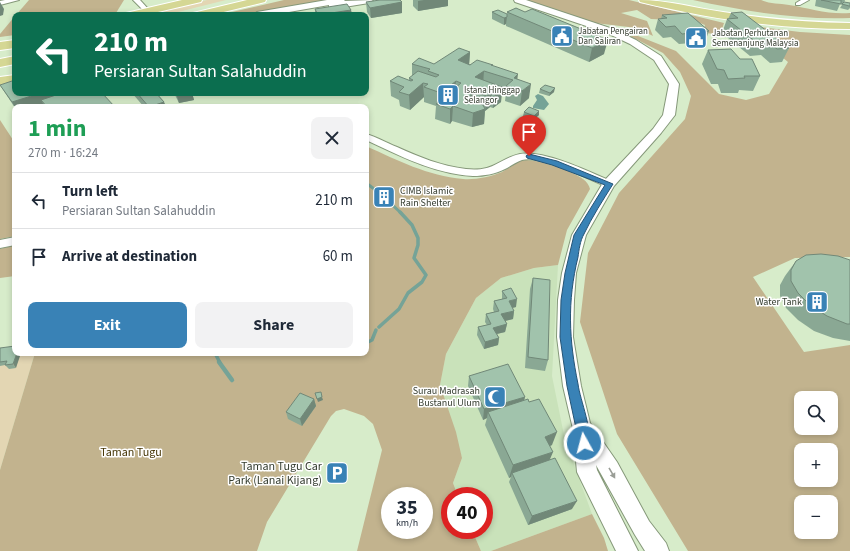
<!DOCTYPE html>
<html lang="en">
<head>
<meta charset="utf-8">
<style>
	:root { --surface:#fff; --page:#f2f2f3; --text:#1f2937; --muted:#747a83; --line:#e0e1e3; --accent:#3982b6 }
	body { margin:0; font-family:"Source Sans 3",sans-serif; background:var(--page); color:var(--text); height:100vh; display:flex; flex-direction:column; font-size:15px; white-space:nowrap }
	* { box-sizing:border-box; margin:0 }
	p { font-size:13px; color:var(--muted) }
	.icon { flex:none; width:22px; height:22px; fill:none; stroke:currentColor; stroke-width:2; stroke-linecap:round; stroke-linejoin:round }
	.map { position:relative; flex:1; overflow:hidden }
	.side { position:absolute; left:12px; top:104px; width:357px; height:252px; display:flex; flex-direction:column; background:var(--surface); border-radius:8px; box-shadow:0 2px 6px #0003 }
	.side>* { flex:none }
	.top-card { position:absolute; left:12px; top:12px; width:357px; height:84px; border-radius:8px; box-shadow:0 2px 6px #0003; background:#0b6e4f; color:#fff; overflow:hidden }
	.controls { position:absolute; left:794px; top:391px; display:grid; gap:8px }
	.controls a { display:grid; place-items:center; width:44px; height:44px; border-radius:8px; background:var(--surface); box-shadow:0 2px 6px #0003; font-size:20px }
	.speed { position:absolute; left:381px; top:487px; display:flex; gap:8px; font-size:20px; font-weight:700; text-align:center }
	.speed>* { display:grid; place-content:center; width:52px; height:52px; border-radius:50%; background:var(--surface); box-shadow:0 2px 6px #0003; line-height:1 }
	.speed small { font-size:10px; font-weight:400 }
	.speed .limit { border:6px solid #d22; background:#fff; color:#111 }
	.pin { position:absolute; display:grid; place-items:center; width:34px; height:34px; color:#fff; margin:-41px -17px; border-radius:50% 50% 50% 0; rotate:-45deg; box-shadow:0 0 4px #0007 }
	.pin .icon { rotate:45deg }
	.me { position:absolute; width:44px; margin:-22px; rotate:353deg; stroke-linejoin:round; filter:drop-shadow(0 0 3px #0008) }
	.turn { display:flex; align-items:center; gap:14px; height:84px; padding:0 16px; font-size:18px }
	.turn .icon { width:52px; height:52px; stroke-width:2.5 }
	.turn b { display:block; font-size:28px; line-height:34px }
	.round { display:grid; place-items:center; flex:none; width:42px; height:42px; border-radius:8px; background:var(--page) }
	.headline { display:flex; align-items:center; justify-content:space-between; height:68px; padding:0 16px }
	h1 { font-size:24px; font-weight:700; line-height:30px; color:#1e9e55 }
	.action { display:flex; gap:8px; margin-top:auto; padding:8px 16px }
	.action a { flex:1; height:46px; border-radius:8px; background:var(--accent); color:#fff; font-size:16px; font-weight:700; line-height:46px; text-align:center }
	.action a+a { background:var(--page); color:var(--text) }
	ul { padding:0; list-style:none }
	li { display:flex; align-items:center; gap:12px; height:56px; padding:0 16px; border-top:1px solid var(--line) }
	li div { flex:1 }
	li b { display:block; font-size:15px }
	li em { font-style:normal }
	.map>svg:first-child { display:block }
</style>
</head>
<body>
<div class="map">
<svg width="850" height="551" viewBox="0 0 850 551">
	<rect width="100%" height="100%" fill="#d7ecca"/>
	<polygon fill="#c9e2ba" points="558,265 552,376 565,440 592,514 491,551 481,551 472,530 484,530 484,496 458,496 453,483 462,458 440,385 446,354 476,298 501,278 534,268"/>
	<g fill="#e3d6b3">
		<polygon points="207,0 226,0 166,15 149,15"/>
		<polygon points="35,353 0,470 0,354"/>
	</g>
	<g fill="#c2b38e" fill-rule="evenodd">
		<polygon points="29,0 124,0 116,13 110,15 16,15"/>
		<polygon points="284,0 332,0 250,15 219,15"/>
		<polygon points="522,0 629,0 724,23 722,29 718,34 703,33 705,25 695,21 651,19 637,10 621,13 647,21 653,36 637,28 595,23"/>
		<path d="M693,0h68c9,4 18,3 28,5 20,3 40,10 61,8v5c-52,2 -106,-7 -157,-18z"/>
		<polygon points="15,16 15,35 0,37 0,34"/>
		<path d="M744,25l56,7 50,3v222l-55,1 -42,19 51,75 46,-7v206h-162l-71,-117 -37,-112 8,-69 31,-60 66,-74 6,-23 -11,-24 -17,-19 -33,-17h8l38,15 43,43 27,6 23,-6 19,-32zM801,398h30v30h-30zM801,450h30v30h-30zM801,502h30v30h-30z"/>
		<polygon points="0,120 15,143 15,236 0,239"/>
		<path d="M366,146c31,14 62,30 97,33 12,1 27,-2 39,-7 8,-4 14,-11 24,-12 13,0 47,11 57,19 4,3 6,6 7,10l-23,41 -9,35 -24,3 -33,10 -25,20 -30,56 -6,31 16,47 6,26 -9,25 5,13h-8v34h22l9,21h-124l25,-101 -9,-26 -9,-8 -20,-7 -8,2 -5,5 -64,106 -10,29h-257v-81l35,-117h331zM390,496h34v34h-34z"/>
		<polygon points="15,245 15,276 0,278 0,249"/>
		<polygon points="592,514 604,538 608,551 491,551"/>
	</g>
	<polygon fill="#75a397" points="538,94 543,96 549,104 544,110 533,108 533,106 537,100 535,96"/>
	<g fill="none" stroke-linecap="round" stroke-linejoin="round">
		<polyline stroke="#75a397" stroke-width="3" points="366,183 381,194 387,195 388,197 386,199 401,213"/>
		<g stroke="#75a397" stroke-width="3.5">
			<polyline points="379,327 399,309 408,293 422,282 426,275 414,258 418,245 418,238 412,225 400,212"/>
			<polyline points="366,343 372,340 376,330"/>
			<polyline points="215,353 220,363"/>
		</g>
		<polyline stroke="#75a397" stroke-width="4.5" points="219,362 232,380"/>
		<g stroke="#859879" stroke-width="2">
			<g id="minor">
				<polygon points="5,0 19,0 0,5 0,1"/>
				<polygon points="133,0 140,0 150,11 145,12"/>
				<polygon points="801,0 809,0 800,5 796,5 796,3"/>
				<path d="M366,134c11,3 21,9 31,13 22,10 44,19 69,22 29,3 32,-10 54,-15 25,-4 70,18 93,28l1,2 -5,3 -4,-1c-19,-8 -63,-31 -83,-26 -6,2 -11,6 -17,9 -10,5 -21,7 -32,7 -38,-2 -73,-20 -107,-36z"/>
				<polygon points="15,237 15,245 0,248 0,240"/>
			</g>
		</g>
		<g stroke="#859879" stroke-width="2">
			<g id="tertiary">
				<polygon points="327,0 345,0 344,1 373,0 369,3 332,9 329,8 329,5 272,15 253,15 257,12"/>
				<polygon points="514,0 526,0 613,29 636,40 661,56 679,84 675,115 661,133 614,186 586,235 576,273 574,300 573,337 581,386 590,423 617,462 649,521 666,543 669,551 645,551 635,535 596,465 597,470 638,551 616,551 577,472 573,429 563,386 557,337 558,300 562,273 572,235 604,181 653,129 663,115 669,84 654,60 630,44 607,33 515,2"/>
			</g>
		</g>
		<g stroke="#fff" stroke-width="2">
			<g id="primary">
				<polygon points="182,0 202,0 201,2 145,15 124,15 126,13"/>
				<polygon points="247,0 266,0 265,2 211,15 191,15 193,13"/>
				<path d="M639,0c28,0 56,8 84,12 42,7 84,10 127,11v6c-71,0 -141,-10 -210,-27z"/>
				<polygon points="15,40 15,48 0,50 0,42"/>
				<polygon points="15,56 15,64 0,67 0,59"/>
				<polygon points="15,75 15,83 0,85 0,77"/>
			</g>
		</g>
		<use href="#minor" fill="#fff" fill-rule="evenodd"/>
		<use href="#tertiary" fill="#fff" fill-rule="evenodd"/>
		<use href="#primary" fill="#d5d794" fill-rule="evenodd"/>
	</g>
	<g fill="#8aa894">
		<polygon points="413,0 448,0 448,6 418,11 413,6"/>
		<polygon points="816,0 845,0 844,3 850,3 850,8 848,10 840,8 842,5 840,4 837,11 815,6"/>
		<polygon points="366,2 402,2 402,13 371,18 367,12"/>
		<polygon points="516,8 604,54 589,62 506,26 506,24 504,25 492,19 492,12 507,14 507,12"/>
		<polygon points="315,9 351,10 352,15 315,15"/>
		<polygon points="731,13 789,48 782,62 770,63 761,55 750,56 722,33 727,19 728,19"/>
		<polygon points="662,15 709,31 705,42 679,44 671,37 663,38 655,30 658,19 661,19"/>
		<polygon points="708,50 740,59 760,76 753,91 739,90 738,93 721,93 718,84 711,84 702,64"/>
		<polygon points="470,52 469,64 493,66 517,79 529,98 520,106 505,101 506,93 502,92 501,102 493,108 490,107 485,111 484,124 472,127 452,121 450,124 435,119 436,106 424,102 424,97 410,110 400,106 399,100 391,96 390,81 409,80 409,78 412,76 412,64 434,64"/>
		<polygon points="0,85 115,107 15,107 15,108"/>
		<polygon points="540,89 554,92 549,96 539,93"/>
		<polygon points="132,93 156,93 164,102 166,107 144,107"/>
		<polygon points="174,93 192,93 194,100 179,103"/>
		<polygon points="539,111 539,115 533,120 523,116 524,112"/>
		<polygon points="381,192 387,197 384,199 381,196"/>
		<polygon points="850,260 850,341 833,338 814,331 798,320 786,308 780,296 780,285 785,276 796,261"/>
		<polygon points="533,278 548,360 545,371 525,368 530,289"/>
		<polygon points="502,291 516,307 512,308 514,311 513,319 505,321 507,324 505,332 497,334 499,338 498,345 484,349 477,335 478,327 487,325 485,322 486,314 494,312 493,309 494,301 502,299"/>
		<polygon points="0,348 16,368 9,369 5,365 0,366"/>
		<polygon points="469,376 525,397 524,401 552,445 550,446 549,460 572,509 528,525 509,482 511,477 509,478 485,425 487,418 483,420 468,386"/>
		<polygon points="314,399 316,406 302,426 288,419 286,412"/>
	</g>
	<g fill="#718878">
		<polygon points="424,0 448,0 448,6 418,11 418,1"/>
		<polygon points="0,2 4,9 3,15 0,16"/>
		<polygon points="402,2 402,13 371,18 370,8"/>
		<polygon points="351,10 352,15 318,15"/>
		<polygon points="507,17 506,24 504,25 504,18"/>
		<polygon points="608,40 604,54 589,62 592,48"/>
		<polygon points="470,52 469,66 458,60"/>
		<polygon points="484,71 483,85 475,77"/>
		<polygon points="518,74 516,89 514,78"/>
		<polygon points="456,81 455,96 440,106 441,93"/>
		<polygon points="423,83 424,97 410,110 409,95"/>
		<polygon points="531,84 529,98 520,106 522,91"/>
		<polygon points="502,87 501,102 493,108 495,93"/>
		<polygon points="555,88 554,92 549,96 550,93"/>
		<polygon points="474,92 473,107 466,99"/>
		<polygon points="492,92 490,107 485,111 487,96"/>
		<polygon points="41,93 93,93 41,100 45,107 15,107 12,102"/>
		<polygon points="176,93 192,93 194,100 179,103"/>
		<polygon points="164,102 166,107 151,107"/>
		<polygon points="453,106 452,121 450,124 450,109"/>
		<polygon points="485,109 484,124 472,127 473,113"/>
		<polygon points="539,111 539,115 533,120 534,116"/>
		<polygon points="387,193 387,197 384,199 384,195"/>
		<polygon points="517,299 516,307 507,309 509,301"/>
		<polygon points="514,311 513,319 500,322 501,314"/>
		<polygon points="507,324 505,332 492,335 493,328"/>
		<polygon points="499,338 498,345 484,349 485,342"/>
		<polygon points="17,353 21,353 16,368 13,364"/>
		<polygon points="322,397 323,400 318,402 317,399"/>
		<polygon points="525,397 522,407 488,412 487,418 483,420 484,409"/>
		<polygon points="314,399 316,406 302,426 300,419"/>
		<polygon points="557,432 552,445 540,450 545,437"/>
		<polygon points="553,452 548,464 512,473 511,477 509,478 513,465"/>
		<polygon points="577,501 572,509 528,525 532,516"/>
	</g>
	<g fill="#a1c3ac" stroke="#718878">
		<polygon points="380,0 400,0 402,2 370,8 366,2"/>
		<polygon points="821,0 841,0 841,4"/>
		<polygon points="844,2 850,3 850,6 849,6 842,4"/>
		<polygon points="347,4 351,10 318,15 315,9"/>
		<polygon points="516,8 525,12 532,9 608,40 592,48 507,12"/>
		<polygon points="498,10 507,14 507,17 504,18 492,12"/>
		<polygon points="742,12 789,48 777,49 767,41 756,42 727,19 738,18 731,13"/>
		<polygon points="688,13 709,31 682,34 675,26 666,27 658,19 667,18 662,15"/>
		<polygon points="459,48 470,52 458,60 470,65 477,60 493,65 491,65 518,74 514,78 531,84 522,91 506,86 513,80 484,71 475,77 502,87 495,93 492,92 487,96 474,92 466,99 483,105 485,109 473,113 453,106 450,109 436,104 461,83 456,81 441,93 424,87 428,84 423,83 409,95 399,92 404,87 390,81 398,76 411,81 413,80 409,78 418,71 436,77 439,75 428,71 430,69 412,64 419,58 434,64"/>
		<polygon points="731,49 740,59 752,59 760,76 744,76 745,78 728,79 724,70 717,69 708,50"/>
		<polygon points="15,80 15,93 41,93 12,102 0,85"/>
		<polygon points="545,85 555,88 550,93 540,89"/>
		<polygon points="62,93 102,93 115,107 47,107 41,100"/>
		<polygon points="137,93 156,93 164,102 149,107"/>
		<polygon points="346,105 359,106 359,107 345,107"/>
		<polygon points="529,107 539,111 534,116 524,112"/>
		<polygon points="384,191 387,193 384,195 381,192"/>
		<polygon points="821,254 838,256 850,260 850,324 847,324 827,316 810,305 798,293 791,281 791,270 796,261 806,255"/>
		<polygon points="533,278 550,280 548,360 528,357"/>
		<polygon points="511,288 517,299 509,301 514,311 501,314 507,324 493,328 499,338 485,342 478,327 491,324 486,314 499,311 494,301 507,298 502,291"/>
		<polygon points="15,346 15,353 17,353 13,364 5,365 7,361 0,362 0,348"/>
		<polygon points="508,364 525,397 484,409 469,376"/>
		<polygon points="321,392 322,397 317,399 315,393"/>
		<polygon points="300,393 314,399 300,419 286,412"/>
		<polygon points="528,399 529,402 539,399 557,432 545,437 553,452 513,465 488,412"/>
		<polygon points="555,458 577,501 532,516 512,473"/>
	</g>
	<defs><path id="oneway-solid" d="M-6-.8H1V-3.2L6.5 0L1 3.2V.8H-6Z"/></defs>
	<use fill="#9a9e97" href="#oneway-solid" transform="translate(612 473) rotate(60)"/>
	<path fill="#3982b6" stroke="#255476" d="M529,154l28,7 56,23c-10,16 -21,33 -29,50 -4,7 -5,16 -6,23 -11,45 -9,83 0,127 2,16 16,49 10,63l-4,2 -4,-2 -13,-61 -7,-49 1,-37 4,-27 9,-38 31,-50 -53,-20 -25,-7 -1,-2z"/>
	<defs>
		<g id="civic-square" transform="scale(1.15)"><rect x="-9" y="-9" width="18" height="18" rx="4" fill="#3982b6" stroke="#fff"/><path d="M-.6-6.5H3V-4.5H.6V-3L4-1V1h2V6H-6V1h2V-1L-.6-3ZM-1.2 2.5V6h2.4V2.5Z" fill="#fff"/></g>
		<g id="building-square" transform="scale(1.15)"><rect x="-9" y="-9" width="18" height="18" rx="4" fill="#3982b6" stroke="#fff"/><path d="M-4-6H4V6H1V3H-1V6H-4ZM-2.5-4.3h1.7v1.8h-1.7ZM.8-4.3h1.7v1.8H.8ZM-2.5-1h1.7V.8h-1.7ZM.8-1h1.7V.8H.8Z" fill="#fff"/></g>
		<g id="mosque-square" transform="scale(1.15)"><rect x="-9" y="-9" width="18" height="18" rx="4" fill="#3982b6" stroke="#fff"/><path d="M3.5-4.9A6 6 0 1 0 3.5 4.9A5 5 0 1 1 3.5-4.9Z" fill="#fff"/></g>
		<g id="parking-square" transform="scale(1.15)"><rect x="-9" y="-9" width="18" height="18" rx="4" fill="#3982b6" stroke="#fff"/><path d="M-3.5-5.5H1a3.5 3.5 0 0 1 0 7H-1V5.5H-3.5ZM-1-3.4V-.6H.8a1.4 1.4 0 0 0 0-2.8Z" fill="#fff"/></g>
	</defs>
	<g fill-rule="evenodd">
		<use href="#civic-square" x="562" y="36"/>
		<use href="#civic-square" x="696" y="38"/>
		<use href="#building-square" x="448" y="95"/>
		<use href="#building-square" x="384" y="197"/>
		<use href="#building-square" x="817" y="302"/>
		<use href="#mosque-square" x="495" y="397"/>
		<use href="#parking-square" x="337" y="473"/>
	</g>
	<g text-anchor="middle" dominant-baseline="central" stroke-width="3" stroke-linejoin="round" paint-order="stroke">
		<g font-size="9" fill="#343c2f" stroke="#fff" text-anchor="start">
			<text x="578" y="31">Jabatan Pengairan<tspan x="578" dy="10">Dan Saliran</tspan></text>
			<text x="712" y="33">Jabatan Perhutanan<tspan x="712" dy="10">Semenanjung Malaysia</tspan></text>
			<text x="464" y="90">Istana Hinggap<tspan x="464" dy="10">Selangor</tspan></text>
		</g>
		<g font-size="10" fill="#343c2f" stroke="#fff" text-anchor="end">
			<text x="400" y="191" text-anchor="start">CIMB Islamic<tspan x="400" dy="12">Rain Shelter</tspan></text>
			<text x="802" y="302">Water Tank</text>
			<text x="480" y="391">Surau Madrasah<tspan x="480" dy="12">Bustanul Ulum</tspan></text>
		</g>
		<g font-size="12" fill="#453504" stroke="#fff">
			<text x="131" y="452">Taman Tugu</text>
		</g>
		<g font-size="12" fill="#343c2f" stroke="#fff" text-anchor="end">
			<text x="322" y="466">Taman Tugu Car<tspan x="322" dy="14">Park (Lanai Kijang)</tspan></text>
		</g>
	</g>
</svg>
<div class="controls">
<a><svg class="icon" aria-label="search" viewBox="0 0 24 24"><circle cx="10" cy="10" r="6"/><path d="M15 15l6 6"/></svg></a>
<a>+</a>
<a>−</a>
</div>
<div class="speed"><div>35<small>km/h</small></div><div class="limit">40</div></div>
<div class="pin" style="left:529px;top:156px;background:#d93025"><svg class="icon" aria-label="arrive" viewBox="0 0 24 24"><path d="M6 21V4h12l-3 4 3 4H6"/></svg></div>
<svg class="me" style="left:584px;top:443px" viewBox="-20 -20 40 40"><circle r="17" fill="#3982b6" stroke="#fff" stroke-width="3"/><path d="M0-11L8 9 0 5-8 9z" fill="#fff"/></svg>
<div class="top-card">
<div class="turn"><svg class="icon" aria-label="left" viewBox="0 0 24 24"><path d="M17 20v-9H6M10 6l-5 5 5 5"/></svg><div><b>210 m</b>Persiaran Sultan Salahuddin</div></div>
</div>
<section class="side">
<div class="headline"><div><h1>1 min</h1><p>270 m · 16:24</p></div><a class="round"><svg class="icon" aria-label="close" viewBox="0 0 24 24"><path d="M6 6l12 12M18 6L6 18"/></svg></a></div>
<ul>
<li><svg class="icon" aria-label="left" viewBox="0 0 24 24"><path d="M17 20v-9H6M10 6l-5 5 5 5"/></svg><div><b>Turn left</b><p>Persiaran Sultan Salahuddin</p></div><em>210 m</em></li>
<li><svg class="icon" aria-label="arrive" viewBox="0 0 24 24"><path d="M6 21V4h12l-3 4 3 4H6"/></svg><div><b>Arrive at destination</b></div><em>60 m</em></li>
</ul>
<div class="action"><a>Exit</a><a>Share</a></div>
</section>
</div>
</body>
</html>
